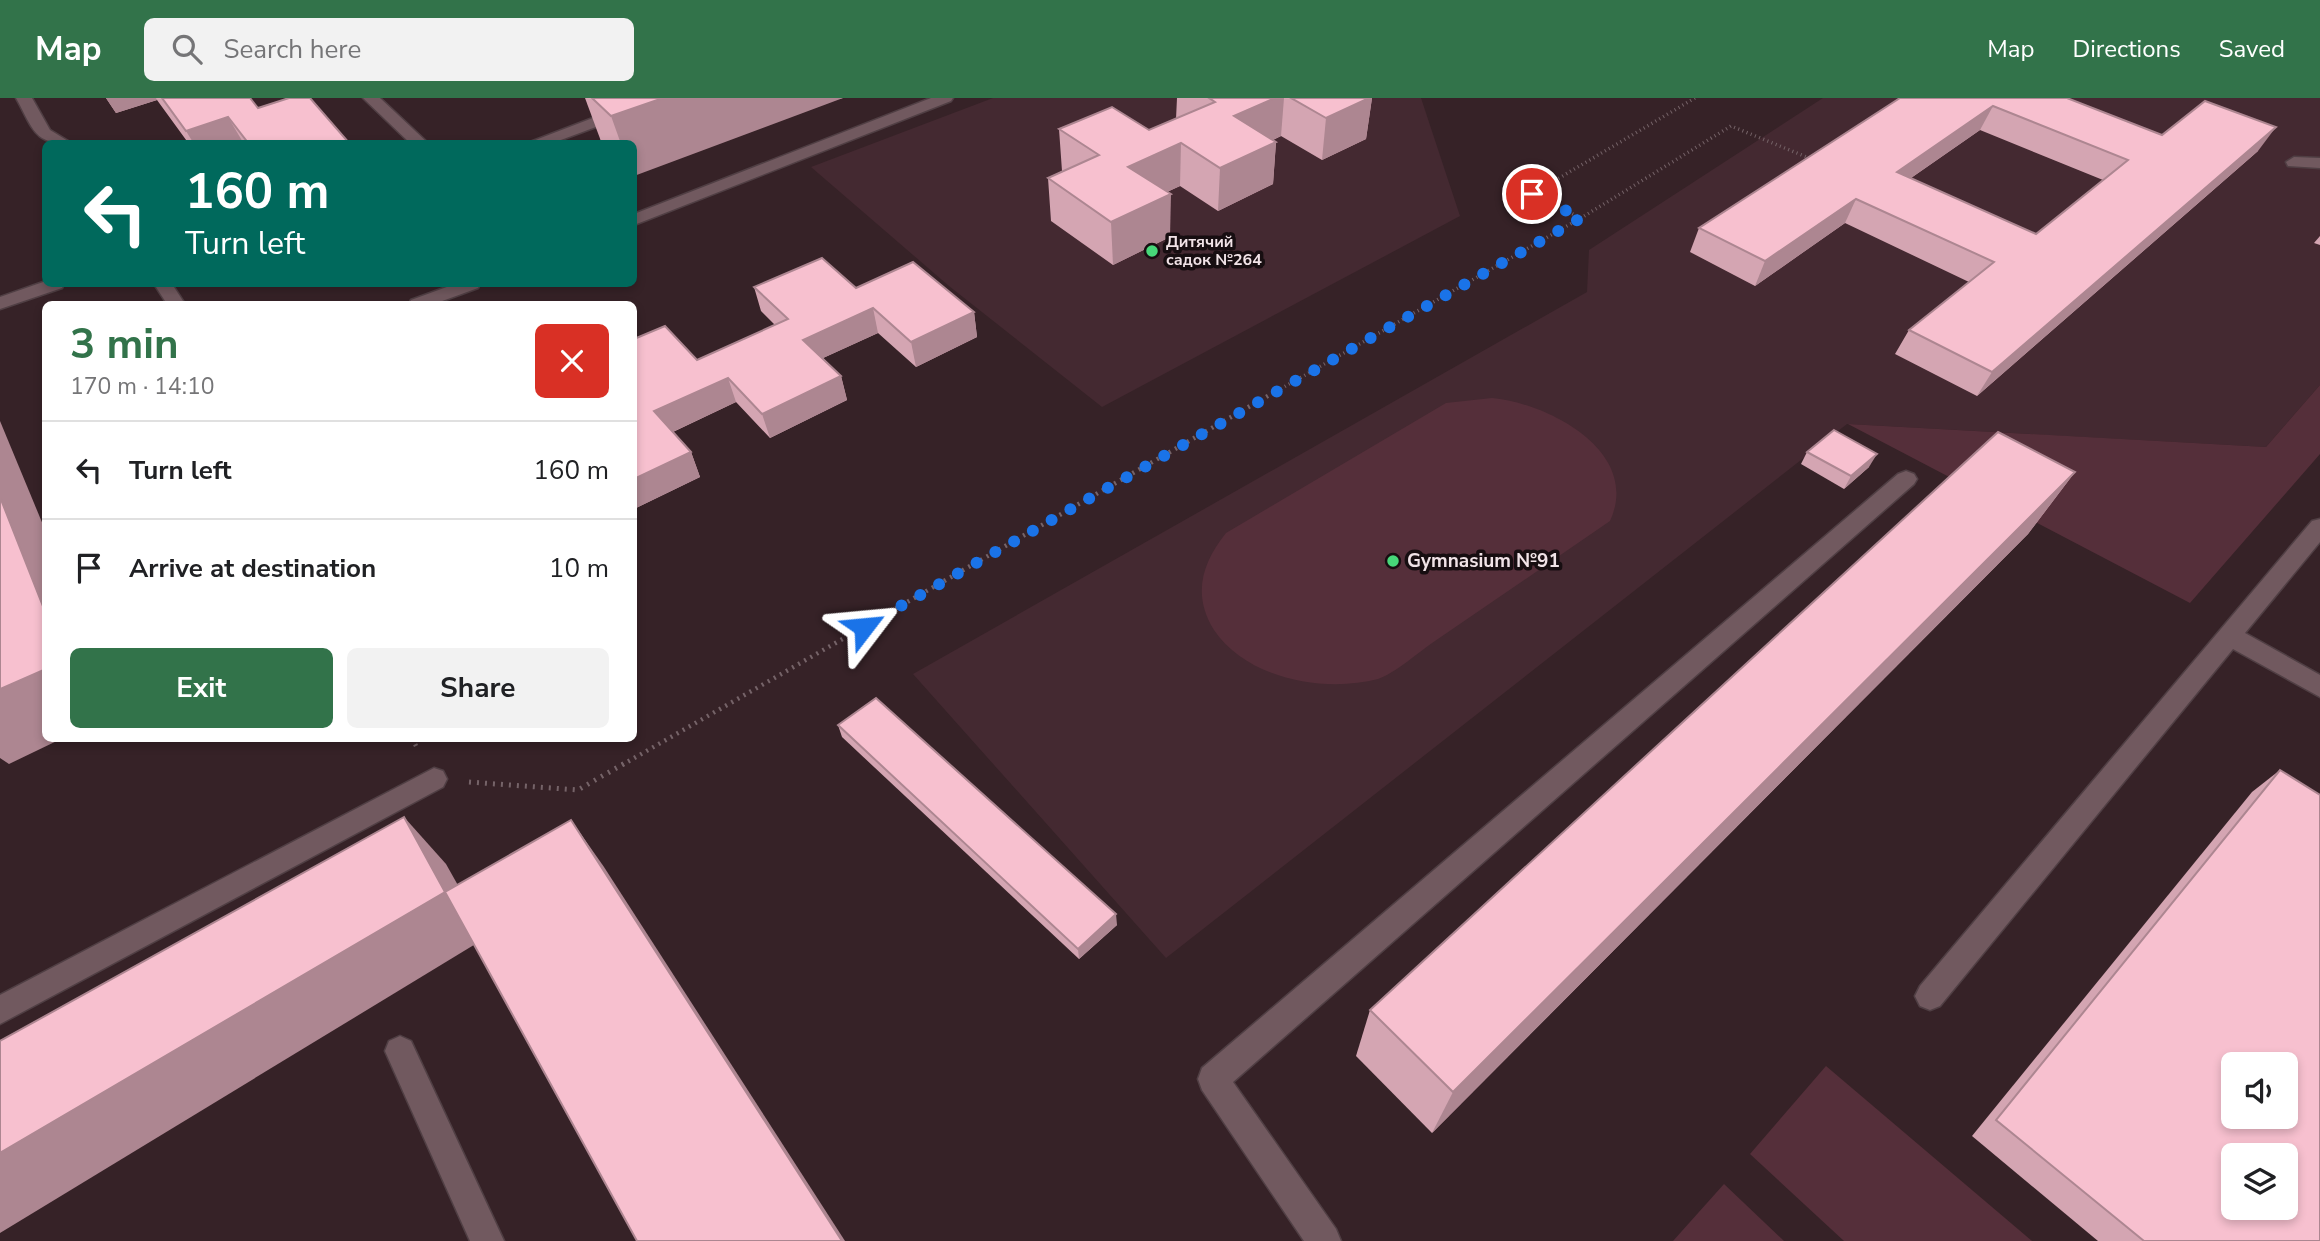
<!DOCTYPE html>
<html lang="en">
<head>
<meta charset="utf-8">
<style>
	:root { --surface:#fff; --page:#f2f2f2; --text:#202124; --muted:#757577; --line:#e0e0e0; --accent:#32734a }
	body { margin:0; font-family:"Nunito Sans",sans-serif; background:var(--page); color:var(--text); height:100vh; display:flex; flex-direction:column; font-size:26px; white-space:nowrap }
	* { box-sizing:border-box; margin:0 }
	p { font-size:23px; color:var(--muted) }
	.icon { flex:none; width:38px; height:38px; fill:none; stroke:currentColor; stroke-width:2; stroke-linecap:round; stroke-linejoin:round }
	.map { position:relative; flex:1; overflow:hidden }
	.drawer { position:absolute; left:42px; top:203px; width:595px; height:441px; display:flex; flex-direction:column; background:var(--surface); border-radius:10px; box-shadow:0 4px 10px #0003 }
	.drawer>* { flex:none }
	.top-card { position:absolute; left:42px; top:42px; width:595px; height:147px; border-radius:10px; box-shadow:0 4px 10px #0003; background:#00695c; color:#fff; overflow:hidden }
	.controls { position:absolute; left:2221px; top:954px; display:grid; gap:14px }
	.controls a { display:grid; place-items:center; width:77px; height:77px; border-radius:10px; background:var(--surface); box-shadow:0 4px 10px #0003; font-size:35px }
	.pin { position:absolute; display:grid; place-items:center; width:60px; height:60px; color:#fff; margin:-30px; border:4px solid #fff; border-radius:50%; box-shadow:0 2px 7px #0007 }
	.me { position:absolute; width:77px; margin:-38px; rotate:61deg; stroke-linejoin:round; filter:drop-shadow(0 0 5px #0008) }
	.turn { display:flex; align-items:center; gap:24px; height:147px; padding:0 28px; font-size:32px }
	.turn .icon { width:91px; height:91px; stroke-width:2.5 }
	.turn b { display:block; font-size:49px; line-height:60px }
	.round { display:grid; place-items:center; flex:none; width:74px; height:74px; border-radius:10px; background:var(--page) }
	.overview { display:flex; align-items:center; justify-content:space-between; height:119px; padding:0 28px }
	h1 { font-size:42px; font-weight:700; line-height:52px; color:var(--accent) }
	.cta { display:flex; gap:14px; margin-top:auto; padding:14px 28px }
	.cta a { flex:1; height:80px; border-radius:10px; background:var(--accent); color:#fff; font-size:28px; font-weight:700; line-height:80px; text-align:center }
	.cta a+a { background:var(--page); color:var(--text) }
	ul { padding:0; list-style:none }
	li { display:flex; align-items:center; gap:21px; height:98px; padding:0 28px; border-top:2px solid var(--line) }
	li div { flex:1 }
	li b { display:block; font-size:26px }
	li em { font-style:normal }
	header { display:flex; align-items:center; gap:42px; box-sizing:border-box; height:98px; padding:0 35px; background:var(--accent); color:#fff }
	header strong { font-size:33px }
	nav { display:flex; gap:38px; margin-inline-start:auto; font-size:24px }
	.search { width:490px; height:63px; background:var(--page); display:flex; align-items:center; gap:18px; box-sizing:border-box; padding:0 24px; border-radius:10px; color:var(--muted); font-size:26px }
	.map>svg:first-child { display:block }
</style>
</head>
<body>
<header>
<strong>Map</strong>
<div class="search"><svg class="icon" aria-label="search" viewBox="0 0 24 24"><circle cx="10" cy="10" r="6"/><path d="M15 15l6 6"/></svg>Search here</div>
<nav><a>Map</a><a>Directions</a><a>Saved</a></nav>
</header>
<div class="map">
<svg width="2320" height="1143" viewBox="0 0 2320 1143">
	<rect width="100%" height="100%" fill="#362227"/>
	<g fill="#442931">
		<polygon points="993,0 1421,0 1460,118 1102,309 949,188 811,69"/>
		<polygon points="1823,0 2320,0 2320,287 2266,349 1847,326 1166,860 913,576 1587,194 1589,152"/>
	</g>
	<g fill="#552f3a">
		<polygon points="2320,287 2320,356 2190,505 1848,326 2266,349"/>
		<path d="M1492,300c55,5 150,53 118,123 -58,40 -116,80 -175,120 -15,10 -41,33 -57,38 -54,14 -131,0 -164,-49 -22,-35 -12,-67 12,-97l220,-130z"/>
		<polygon points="1826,968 2032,1143 1844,1143 1750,1056"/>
		<polygon points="1724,1086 1784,1143 1673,1143"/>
	</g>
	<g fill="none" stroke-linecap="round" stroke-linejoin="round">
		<g stroke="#503f44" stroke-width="3">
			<g id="service">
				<path d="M16,0h16l18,32 23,14c-40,0 -39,-14 -57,-46z"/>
				<polygon points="363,0 380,0 429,46 411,46"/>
				<polygon points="645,0 668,0 666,3 550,46 525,46"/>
				<polygon points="931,0 953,0 951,3 634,127 634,116"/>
				<polygon points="2294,59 2320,60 2320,70 2288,68 2286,64"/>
				<polygon points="46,183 46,186 64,186 62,190 0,211 0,199"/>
				<polygon points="154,186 172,186 185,206 167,206"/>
				<polygon points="455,186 480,186 478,190 434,206 409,206 411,202"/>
				<polygon points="1906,373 1914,376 1917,381 1914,386 1233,984 1336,1131 1341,1143 1304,1143 1202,992 1198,981 1202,970 1898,376"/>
				<polygon points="2320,421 2320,444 2245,535 2320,577 2320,599 2233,551 1940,908 1930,912 1920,908 1915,898 1920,888 2312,423"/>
				<polygon points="434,670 443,673 447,681 443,689 0,926 0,897"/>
				<polygon points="400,938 411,943 504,1143 470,1143 385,953 389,943"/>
			</g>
		</g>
		<g stroke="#756368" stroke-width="3.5" stroke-dasharray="1 3.5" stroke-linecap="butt">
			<polyline points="1695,0 1532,96 1581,120 1731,28 1809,60"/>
			<polyline points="1277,293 1581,120"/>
		</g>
		<g stroke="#756368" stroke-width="4.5" stroke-dasharray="2 5" stroke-linecap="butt">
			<polyline points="412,640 418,652"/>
			<polyline points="622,667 1280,291"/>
		</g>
		<polyline stroke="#756368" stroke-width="5" stroke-dasharray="2 6" stroke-linecap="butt" points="469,684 578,692 625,665"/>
		<use href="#service" fill="#71595f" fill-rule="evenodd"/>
	</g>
	<g fill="#d4a5b2" fill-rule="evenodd">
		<polygon points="106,0 250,0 258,10 350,46 189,46 157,2 116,15"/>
		<polygon points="585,0 843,0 634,46 602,46"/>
		<polygon points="1177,0 1372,0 1366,41 1322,62 1281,38 1273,42 1276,44 1273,86 1218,113 1180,88 1167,94 1170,139 1113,167 1051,123 1048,80 1062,73 1059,31 1149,32 1176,21"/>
		<path d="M1900,0h167l95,37 96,16 -281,245 -82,-42 14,-24 60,-48 -124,-59 -90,63 -65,-34 9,-24zM1980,32l123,50 -67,54 -125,-56z"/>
		<polygon points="2320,138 2320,147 2314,145"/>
		<polygon points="754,189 856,190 974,214 977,239 916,269 878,235 823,260 841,278 847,302 770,340 736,304 673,334 691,354 700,379 634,411 697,262 775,227 761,213"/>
		<polygon points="1807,354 1869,369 1844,391 1801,366"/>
		<polygon points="2075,374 2028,436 1432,1035 1356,958 1370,912"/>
		<polygon points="838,627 1117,827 1079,861 842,639"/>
		<polygon points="2280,672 2320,1143 2098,1143 1972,1038 2252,694"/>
	</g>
	<g fill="#ad8691">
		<polygon points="106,0 156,0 157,2 116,15"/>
		<polygon points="663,0 843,0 634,78 634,46 621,46 611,18"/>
		<polygon points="1275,0 1284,0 1281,38 1232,61 1234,18"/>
		<polygon points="1369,0 1372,0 1366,41 1322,62 1326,20"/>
		<polygon points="1993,8 1980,32 1885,98 1897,74"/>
		<polygon points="228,19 244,46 194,46 186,33"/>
		<polygon points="2276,29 2258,53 1977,298 1992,274"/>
		<polygon points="1276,44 1273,86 1218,113 1220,70"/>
		<polygon points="1181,45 1180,88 1129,111 1128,69"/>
		<polygon points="1171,96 1170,139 1113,167 1111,124"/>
		<polygon points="1856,101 1845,125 1755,188 1765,163"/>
		<polygon points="873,210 878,235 810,266 803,242"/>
		<polygon points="974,214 977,239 916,269 911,244"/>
		<polygon points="841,278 847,302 770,340 762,316"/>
		<polygon points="728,280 736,304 664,338 654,313"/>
		<polygon points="0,323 46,434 46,516 0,399"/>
		<polygon points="691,354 700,379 634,411 634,381"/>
		<polygon points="1877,356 1869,369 1844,391 1851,378"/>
		<polygon points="2075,374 2028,436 1432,1035 1453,994"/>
		<polygon points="46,571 46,640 63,640 9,666 0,660 0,591"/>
		<polygon points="404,719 446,766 487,839 0,1135 0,1055"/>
		<polygon points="571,722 604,769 845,1143 842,1143"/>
		<polygon points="1116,816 1117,827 1079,861 1078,851"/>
	</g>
	<g fill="#f7c0cf" stroke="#ad8691" stroke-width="2" fill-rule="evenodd">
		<polygon points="162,0 250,0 258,10 289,0 310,0 350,46 249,46 228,19 186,33"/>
		<polygon points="592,0 663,0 611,18"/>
		<polygon points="1209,0 1275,0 1234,18 1276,44 1220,70 1181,45 1128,69 1171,96 1111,124 1048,80 1099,57 1059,31 1112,9 1149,32 1215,4"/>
		<polygon points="1291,0 1369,0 1326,20"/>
		<path d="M1900,0h167l95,37 43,-34 71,26 -284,245 -83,-42 85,-68 -138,-63 -91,62 -66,-33zM1993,8l135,54 -92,74 -139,-62z"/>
		<polygon points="822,160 856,190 913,164 974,214 911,244 873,210 803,242 841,278 762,316 728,280 654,313 691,354 634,381 634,241 665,228 697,262 788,221 754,189"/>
		<polygon points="1834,332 1877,356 1851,378 1807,354"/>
		<polygon points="1998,334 2075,374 1453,994 1370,912"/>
		<polygon points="0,399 46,516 46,571 0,591"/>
		<polygon points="876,600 1116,816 1078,851 838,627"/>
		<path d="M2280,672l40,25v446h-176l-148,-121zM2233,966h53v52h-53zM2233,1057h53v53h-53z"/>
		<polygon points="404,719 445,794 0,1055 0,943"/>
		<polygon points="571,722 842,1143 637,1143 445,794"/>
	</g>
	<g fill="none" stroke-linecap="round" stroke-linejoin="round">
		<polyline stroke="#1a73e8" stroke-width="12" stroke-dasharray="0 21.6" points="864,529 1581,120 1532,96"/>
	</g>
	<g fill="#47d779" stroke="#170e11" stroke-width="2.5">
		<circle cx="1152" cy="153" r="7"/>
		<circle cx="1393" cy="463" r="7"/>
	</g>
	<g text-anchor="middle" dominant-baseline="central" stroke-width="7" stroke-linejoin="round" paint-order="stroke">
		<g font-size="16" font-weight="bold" fill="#f1e3e7" stroke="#170e11" text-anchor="start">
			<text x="1166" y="144">Дитячий<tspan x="1166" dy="18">садок №264</tspan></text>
		</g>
		<g font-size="19" font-weight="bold" fill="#f1e3e7" stroke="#170e11" text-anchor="start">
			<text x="1407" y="463">Gymnasium №91</text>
		</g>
	</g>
</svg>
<div class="controls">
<a><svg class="icon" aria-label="sound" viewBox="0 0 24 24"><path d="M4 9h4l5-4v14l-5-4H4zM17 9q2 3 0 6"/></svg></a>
<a><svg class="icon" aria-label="layers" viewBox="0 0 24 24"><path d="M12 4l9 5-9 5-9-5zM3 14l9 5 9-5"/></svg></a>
</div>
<div class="pin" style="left:1532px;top:96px;background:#d93025"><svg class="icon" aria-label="arrive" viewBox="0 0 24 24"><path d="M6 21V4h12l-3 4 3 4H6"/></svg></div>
<svg class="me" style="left:864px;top:529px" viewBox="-20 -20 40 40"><path d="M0-17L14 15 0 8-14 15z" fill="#1a73e8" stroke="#fff" stroke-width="4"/></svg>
<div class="top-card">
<div class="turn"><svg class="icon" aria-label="left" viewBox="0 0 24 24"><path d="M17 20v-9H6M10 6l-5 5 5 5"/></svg><div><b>160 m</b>Turn left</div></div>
</div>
<section class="drawer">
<div class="overview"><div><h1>3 min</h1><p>170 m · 14:10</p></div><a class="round" style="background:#d93025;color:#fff"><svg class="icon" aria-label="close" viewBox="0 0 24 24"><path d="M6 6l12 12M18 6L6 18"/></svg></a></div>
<ul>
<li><svg class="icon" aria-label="left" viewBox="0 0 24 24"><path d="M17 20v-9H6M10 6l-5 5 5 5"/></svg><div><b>Turn left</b></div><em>160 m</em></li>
<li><svg class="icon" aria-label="arrive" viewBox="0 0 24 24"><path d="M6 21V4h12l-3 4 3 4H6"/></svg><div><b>Arrive at destination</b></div><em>10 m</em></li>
</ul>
<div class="cta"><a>Exit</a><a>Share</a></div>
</section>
</div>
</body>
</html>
